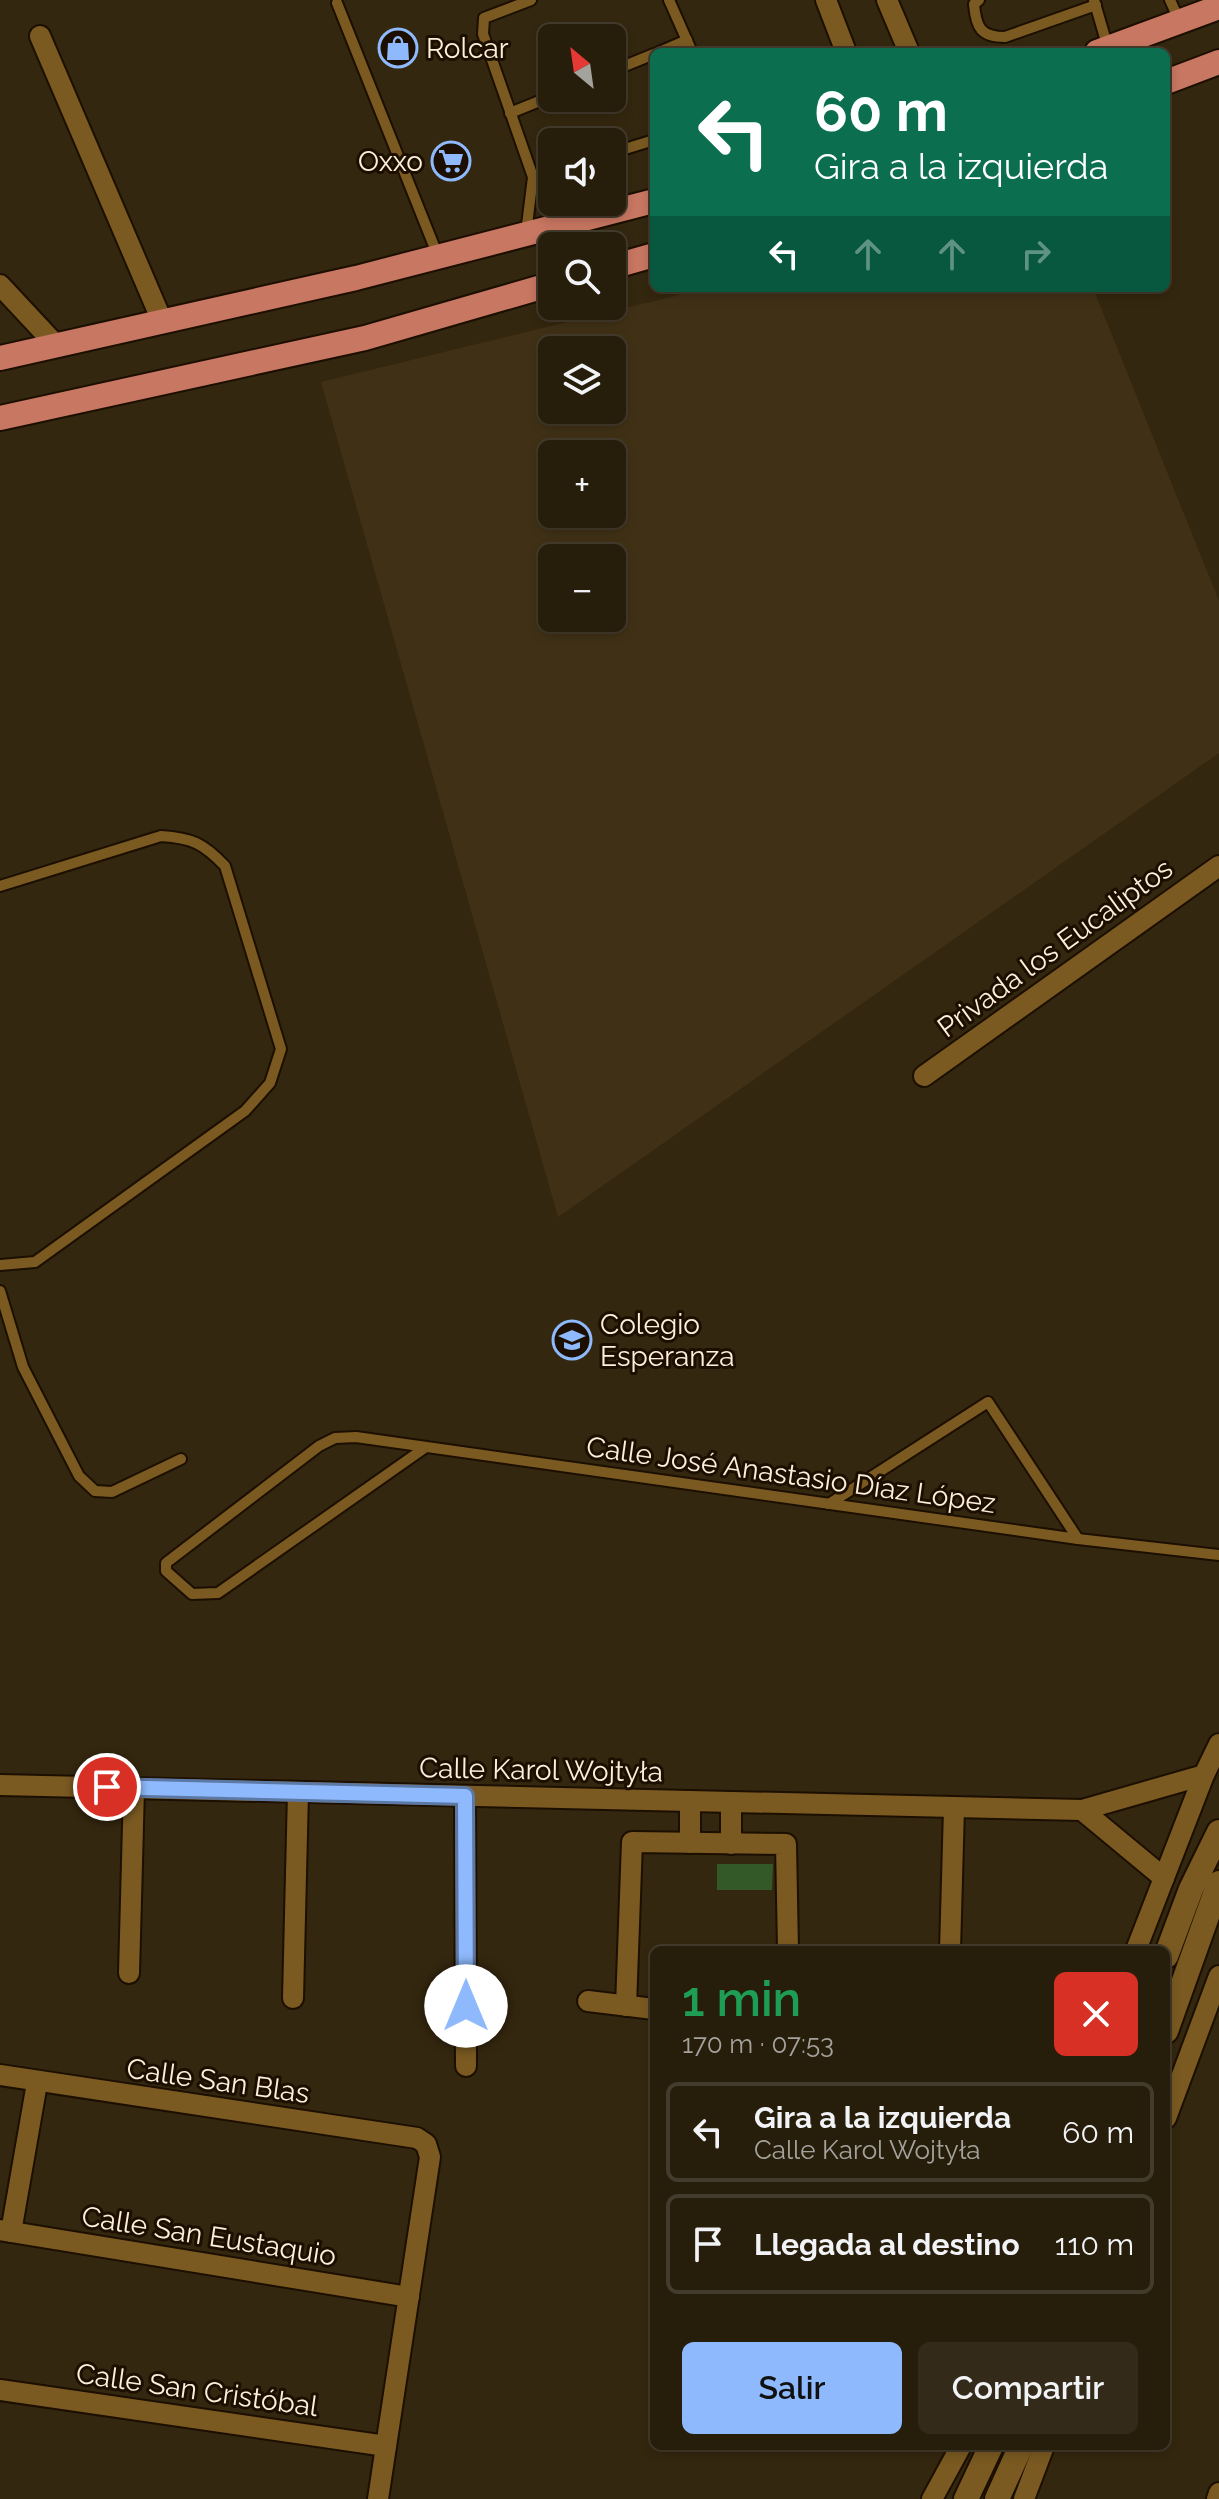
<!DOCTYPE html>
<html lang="es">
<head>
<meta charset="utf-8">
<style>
	:root { --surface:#271d0b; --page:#332a19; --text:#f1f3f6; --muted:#a4a29d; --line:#433b2c; --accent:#8eb9fc }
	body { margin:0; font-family:Raleway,sans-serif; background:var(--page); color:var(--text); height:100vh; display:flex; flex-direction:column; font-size:30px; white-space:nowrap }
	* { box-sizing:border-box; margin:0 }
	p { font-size:26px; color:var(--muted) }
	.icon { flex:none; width:44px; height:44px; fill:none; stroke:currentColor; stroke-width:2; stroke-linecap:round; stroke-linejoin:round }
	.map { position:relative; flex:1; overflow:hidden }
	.side { position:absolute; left:650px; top:1946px; width:520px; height:504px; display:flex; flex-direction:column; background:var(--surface); border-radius:12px; box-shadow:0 4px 12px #0003,0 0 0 2px var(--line) }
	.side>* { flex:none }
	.guide { position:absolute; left:650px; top:48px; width:520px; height:244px; border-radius:12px; box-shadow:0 4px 12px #0003,0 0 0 2px var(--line); background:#0b6e4f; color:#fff; overflow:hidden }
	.needle { width:52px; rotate:331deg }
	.fabs { position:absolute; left:538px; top:24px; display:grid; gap:16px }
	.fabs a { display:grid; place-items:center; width:88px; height:88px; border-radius:12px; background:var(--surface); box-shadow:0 4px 12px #0003,0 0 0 2px var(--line); font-size:40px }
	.pin { position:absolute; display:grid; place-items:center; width:68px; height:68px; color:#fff; margin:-34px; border:4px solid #fff; border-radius:50%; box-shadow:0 2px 8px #0007 }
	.me { position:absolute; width:88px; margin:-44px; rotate:0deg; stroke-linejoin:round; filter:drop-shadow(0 0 6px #0008) }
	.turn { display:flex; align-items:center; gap:28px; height:168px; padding:0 32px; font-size:36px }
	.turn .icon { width:104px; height:104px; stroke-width:2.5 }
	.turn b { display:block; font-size:56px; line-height:68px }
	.lanes { display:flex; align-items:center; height:76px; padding:0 32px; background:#0003; justify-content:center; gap:40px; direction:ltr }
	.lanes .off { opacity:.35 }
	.round { display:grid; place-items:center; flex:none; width:84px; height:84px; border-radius:12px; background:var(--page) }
	.overview { display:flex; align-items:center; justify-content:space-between; height:136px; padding:0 32px }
	h1 { font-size:48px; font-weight:600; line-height:60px; color:#1e9e55 }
	.cta { display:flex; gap:16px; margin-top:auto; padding:16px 32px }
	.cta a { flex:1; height:92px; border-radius:12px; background:var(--accent); color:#111; font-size:32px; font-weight:600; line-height:92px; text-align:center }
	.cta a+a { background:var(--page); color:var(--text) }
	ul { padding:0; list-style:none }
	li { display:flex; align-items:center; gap:24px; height:100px; margin:0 16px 12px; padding:0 16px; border:4px solid var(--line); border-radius:12px }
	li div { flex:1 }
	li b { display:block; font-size:30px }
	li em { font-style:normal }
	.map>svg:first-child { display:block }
</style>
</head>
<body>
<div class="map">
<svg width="1219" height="2499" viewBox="0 0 1219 2499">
	<rect width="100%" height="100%" fill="#34270f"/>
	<path fill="#403116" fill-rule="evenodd" d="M699,288h394l126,313v152l-661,464 -237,-835 354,-86zM552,350h60v60h-60zM552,454h60v60h-60zM612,558v60h-60v-60z"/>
	<polygon fill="#335929" points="717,1864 773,1864 772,1890 717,1890"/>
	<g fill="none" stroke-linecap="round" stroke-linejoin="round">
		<g stroke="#1c0f00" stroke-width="14">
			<g id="lane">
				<polyline points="669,0 692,52"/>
				<path d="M979,0l-5,4c2,24 7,33 31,33l91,-32"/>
				<polyline points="1094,0 1108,48"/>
				<polyline points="1170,0 1179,20"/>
				<polyline points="337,3 438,256"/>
				<polyline points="659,52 687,40"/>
				<polyline points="612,71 654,54"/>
				<polyline points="510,113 552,96"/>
				<polyline points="612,153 654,140"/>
				<polyline points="533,177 552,171"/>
				<polyline points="526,233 533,177 483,34 484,18 531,0"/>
				<path d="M0,886l161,-50c31,2 42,7 64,30l56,183 -11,34 -25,28 -210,151 -35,3"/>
				<polyline points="0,1291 23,1367 79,1476 95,1491 112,1492 181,1459"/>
				<polyline points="426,1447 218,1593 192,1594 166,1571 166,1563 319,1446 335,1438 356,1437 1078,1539 1219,1555"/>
				<polyline points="829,1504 988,1402 1078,1539"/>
			</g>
		</g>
		<g stroke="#1c0f00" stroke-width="24">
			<g id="street">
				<polyline points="826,0 846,52"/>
				<polyline points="887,0 909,52"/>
				<polyline points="40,36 162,321"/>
				<polyline points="0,285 55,344"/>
				<polyline points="924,1076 1219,866"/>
				<polyline points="0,1785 1082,1810 1204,1775"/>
				<polyline points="465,1796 466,2066"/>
				<polyline points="1082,1810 1164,1878"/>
				<polyline points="690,1843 690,1801"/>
				<polyline points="731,1844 731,1802"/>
				<polyline points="950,1950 954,1808"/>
				<polyline points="1136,1950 1204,1775 1219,1744"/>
				<polyline points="129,1973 134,1788"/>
				<polyline points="293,1998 298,1792"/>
				<polyline points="588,2001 654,2009"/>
				<polyline points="626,2006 632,1842 786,1844 788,1950"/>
				<polyline points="0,2075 417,2138 426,2144 430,2157 378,2499"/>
				<polyline points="1166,2118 1219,1976"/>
				<polyline points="0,2230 409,2297"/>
				<polyline points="11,2232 37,2083"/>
				<polyline points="0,2390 386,2446"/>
				<polyline points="932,2499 961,2446"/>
				<polyline points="1024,2499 1044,2446"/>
				<polyline points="1217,2499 1219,2493"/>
			</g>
		</g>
		<g stroke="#1c0f00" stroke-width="28">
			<g id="secondary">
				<polyline points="1166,1956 1191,1889 1219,1832"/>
				<polyline points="1166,2031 1219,1883"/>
				<polyline points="966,2499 991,2446"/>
				<polyline points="997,2499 1021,2446"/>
			</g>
		</g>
		<g stroke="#1c0f00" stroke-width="28">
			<g id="primary">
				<polyline points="1097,52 1219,7"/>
				<polyline points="1166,82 1219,62"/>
				<polyline points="612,267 654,255"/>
				<polyline points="0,358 356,278 654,201"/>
				<polyline points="0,418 365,338 552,284"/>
			</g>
		</g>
		<use href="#lane" stroke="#7a5a21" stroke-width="10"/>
		<use href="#street" stroke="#7a5a21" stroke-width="20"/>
		<use href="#secondary" stroke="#7a5a21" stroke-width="24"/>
		<use href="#primary" stroke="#c87762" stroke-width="24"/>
	</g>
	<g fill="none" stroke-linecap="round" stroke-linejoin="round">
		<g stroke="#5c78a4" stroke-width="20">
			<polyline id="route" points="107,1787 465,1796 466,2006"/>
		</g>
		<use href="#route" stroke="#8eb9fc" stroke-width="14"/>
	</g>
	<defs>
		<g id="shop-ring" transform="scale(2)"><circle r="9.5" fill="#1c0f00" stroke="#8eb9fc" stroke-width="1.5"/><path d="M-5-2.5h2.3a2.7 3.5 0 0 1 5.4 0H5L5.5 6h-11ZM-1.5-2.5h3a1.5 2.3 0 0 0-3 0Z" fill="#8eb9fc"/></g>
		<g id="supermarket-ring" transform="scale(2)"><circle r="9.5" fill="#1c0f00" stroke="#8eb9fc" stroke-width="1.5"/><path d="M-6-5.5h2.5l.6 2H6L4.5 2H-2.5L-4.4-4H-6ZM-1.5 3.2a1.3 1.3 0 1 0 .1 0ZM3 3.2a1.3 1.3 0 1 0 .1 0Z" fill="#8eb9fc"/></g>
		<g id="university-ring" transform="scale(2)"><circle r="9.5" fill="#1c0f00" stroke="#8eb9fc" stroke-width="1.5"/><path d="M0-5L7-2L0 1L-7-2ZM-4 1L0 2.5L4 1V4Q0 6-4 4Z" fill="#8eb9fc"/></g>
	</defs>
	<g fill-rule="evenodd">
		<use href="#shop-ring" x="398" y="48"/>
		<use href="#supermarket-ring" x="451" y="161"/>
		<use href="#university-ring" x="572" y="1340"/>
	</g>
	<g text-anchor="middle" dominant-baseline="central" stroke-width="6" stroke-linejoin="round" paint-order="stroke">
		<g font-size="28" fill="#fdefda" stroke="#1c0f00" text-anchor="start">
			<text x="426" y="48">Rolcar</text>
			<text x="423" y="161" text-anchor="end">Oxxo</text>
			<text x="600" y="1324">Colegio<tspan x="600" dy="32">Esperanza</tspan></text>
		</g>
		<g font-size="28" fill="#fdefda" stroke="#1c0f00">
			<text transform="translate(1055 948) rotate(-36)">Privada los Eucaliptos</text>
			<text transform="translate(791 1475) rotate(8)">Calle José Anastasio Díaz López</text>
			<text transform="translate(541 1770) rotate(1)">Calle Karol Wojtyła</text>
			<text transform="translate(218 2081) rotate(8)">Calle San Blas</text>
			<text transform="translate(209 2236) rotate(9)">Calle San Eustaquio</text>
			<text transform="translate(197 2390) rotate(8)">Calle San Cristóbal</text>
		</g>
	</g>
</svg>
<div class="fabs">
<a><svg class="needle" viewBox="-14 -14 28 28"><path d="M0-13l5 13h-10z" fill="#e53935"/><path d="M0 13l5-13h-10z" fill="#a4a29d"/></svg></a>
<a><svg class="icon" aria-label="sound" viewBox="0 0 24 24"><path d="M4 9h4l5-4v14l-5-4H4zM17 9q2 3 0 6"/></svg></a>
<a><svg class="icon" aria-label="search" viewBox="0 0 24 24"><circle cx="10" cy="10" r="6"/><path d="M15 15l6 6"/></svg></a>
<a><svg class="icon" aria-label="layers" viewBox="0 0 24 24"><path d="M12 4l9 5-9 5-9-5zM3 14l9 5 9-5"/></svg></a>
<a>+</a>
<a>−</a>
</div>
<div class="pin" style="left:107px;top:1787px;background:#d93025"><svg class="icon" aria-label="arrive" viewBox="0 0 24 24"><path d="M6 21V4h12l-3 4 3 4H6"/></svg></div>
<svg class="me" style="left:466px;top:2006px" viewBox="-20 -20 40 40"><circle r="19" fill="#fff"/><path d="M0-13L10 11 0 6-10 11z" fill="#8eb9fc"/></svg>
<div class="guide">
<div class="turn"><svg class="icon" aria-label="left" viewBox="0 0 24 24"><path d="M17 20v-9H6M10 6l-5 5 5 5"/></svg><div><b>60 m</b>Gira a la izquierda</div></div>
<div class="lanes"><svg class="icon" aria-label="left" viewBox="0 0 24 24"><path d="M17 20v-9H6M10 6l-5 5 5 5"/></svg><svg class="icon off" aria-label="ahead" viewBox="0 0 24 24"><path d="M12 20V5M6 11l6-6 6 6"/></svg><svg class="icon off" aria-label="ahead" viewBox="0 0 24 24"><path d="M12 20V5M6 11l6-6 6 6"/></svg><svg class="icon off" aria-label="right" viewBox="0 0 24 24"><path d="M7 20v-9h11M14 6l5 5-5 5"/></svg></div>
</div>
<section class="side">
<div class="overview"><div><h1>1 min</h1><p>170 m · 07:53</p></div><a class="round" style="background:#d93025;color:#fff"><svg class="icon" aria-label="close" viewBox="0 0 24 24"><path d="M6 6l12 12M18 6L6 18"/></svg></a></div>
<ul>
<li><svg class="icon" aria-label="left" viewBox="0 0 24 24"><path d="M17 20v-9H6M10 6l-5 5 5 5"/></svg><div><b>Gira a la izquierda</b><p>Calle Karol Wojtyła</p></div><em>60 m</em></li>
<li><svg class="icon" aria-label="arrive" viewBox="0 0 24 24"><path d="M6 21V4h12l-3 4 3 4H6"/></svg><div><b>Llegada al destino</b></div><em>110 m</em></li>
</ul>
<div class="cta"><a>Salir</a><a>Compartir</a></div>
</section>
</div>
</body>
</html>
